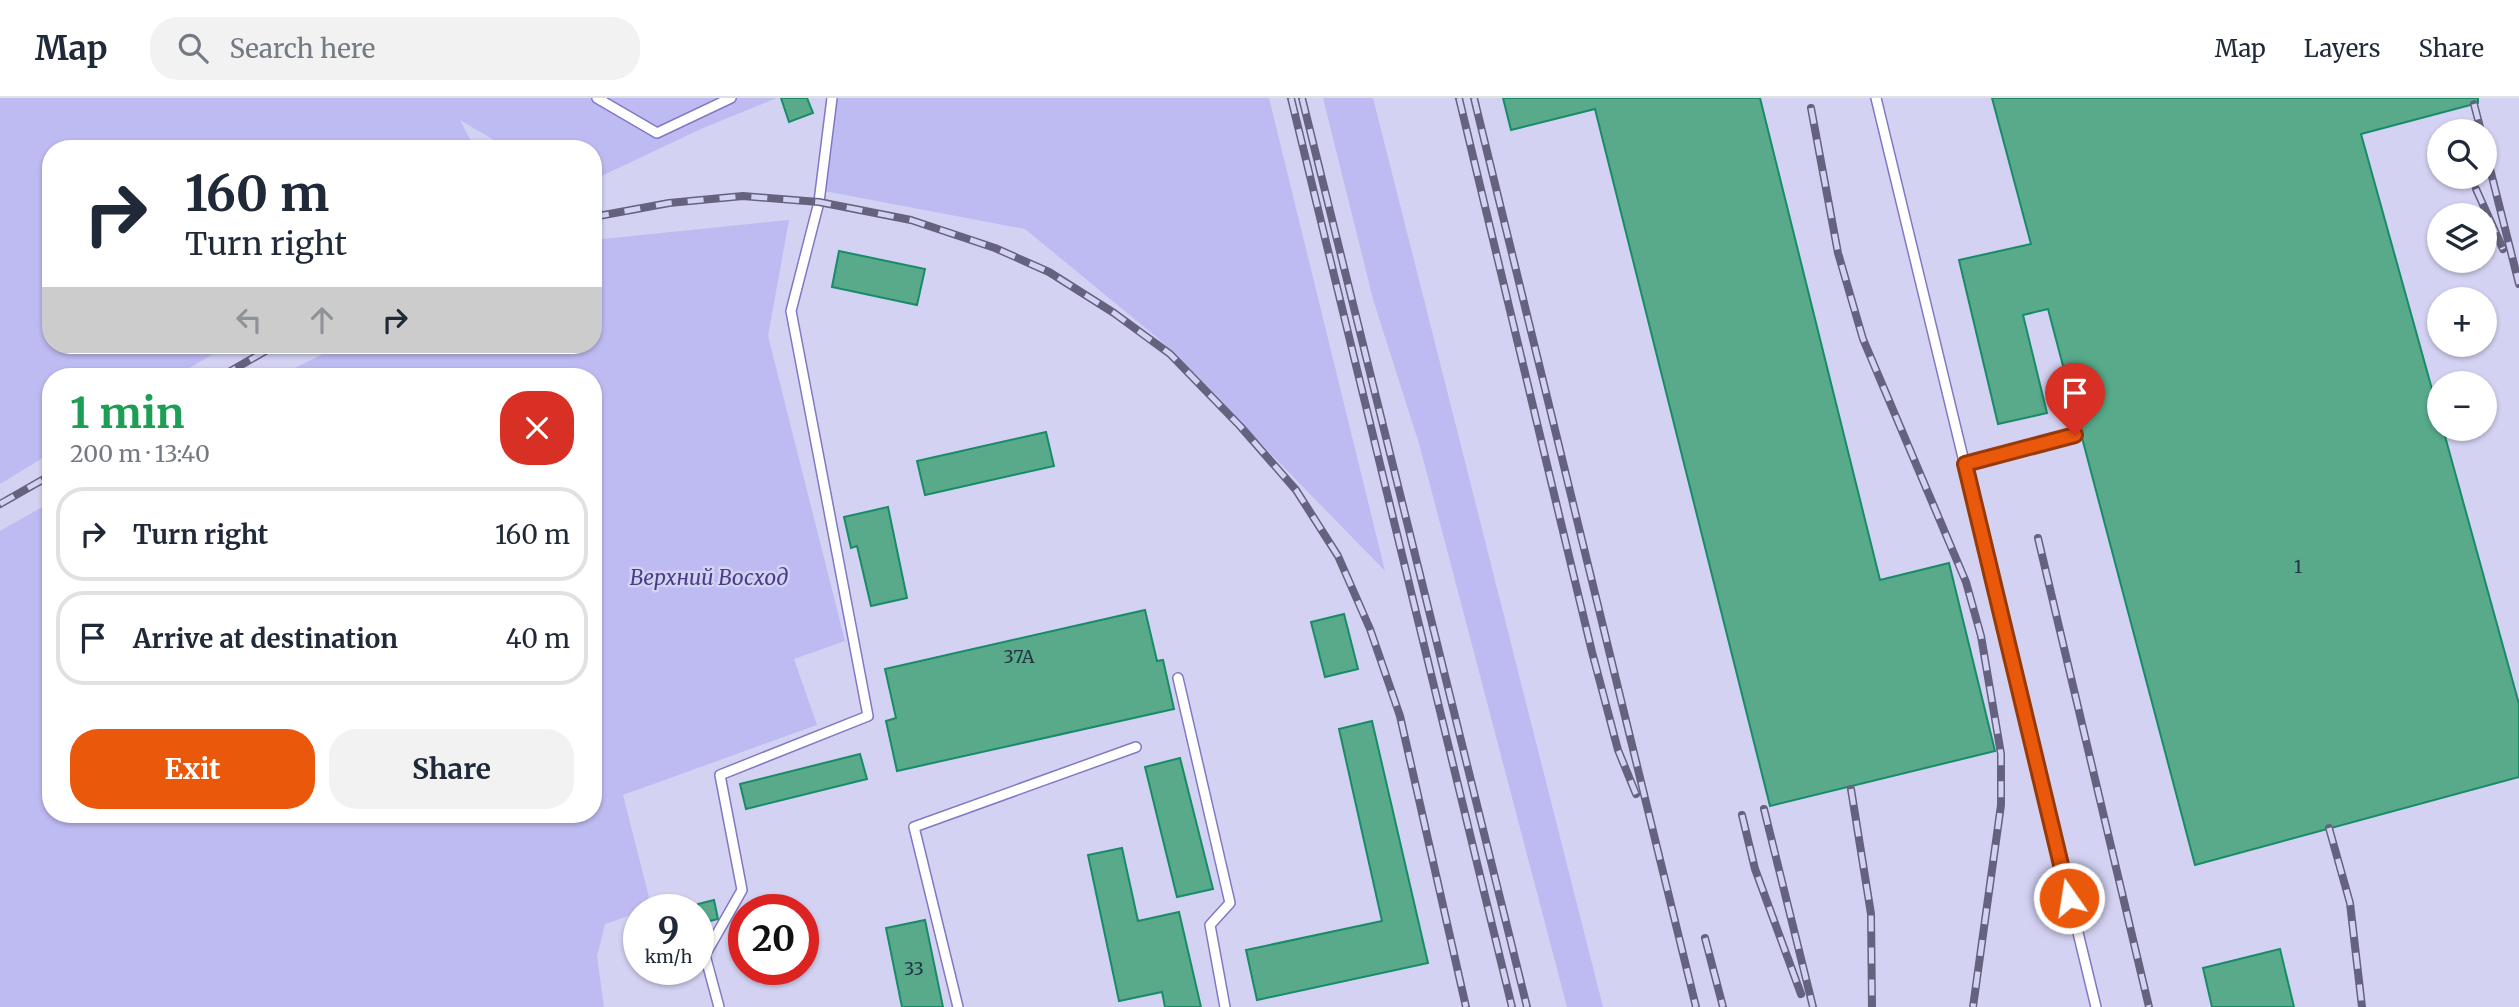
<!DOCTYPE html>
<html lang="en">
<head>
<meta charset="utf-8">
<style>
	:root { --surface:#fff; --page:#f2f2f3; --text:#1f2937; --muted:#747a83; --line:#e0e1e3; --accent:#ea580c }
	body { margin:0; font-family:Merriweather,serif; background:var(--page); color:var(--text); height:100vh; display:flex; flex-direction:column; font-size:26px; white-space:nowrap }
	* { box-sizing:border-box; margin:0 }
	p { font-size:23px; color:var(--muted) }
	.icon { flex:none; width:38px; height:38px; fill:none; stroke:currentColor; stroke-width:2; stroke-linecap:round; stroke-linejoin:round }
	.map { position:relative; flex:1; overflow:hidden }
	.sheet { position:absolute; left:42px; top:270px; width:560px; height:455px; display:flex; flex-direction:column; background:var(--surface); border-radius:28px; box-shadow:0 2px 5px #0004 }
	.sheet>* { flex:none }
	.banner { position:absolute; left:42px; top:42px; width:560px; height:214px; border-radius:28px; box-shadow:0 2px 5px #0004; background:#fff; color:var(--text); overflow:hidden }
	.buttons { position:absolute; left:2427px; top:21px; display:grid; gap:14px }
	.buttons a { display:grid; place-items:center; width:70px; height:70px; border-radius:50%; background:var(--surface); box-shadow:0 2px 5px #0004; font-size:35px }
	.speed { position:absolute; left:623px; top:796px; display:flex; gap:14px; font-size:35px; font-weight:700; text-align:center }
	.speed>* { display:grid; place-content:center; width:91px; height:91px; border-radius:50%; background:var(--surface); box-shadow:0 2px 5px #0004; line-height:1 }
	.speed small { font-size:18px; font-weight:400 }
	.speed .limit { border:10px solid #d22; background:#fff; color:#111 }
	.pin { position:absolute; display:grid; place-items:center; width:60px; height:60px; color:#fff; margin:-72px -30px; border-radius:50% 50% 50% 0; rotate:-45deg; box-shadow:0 0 7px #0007 }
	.pin .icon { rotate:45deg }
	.me { position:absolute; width:77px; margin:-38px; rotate:347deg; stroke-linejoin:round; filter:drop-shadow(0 0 5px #0008) }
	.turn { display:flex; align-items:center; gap:24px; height:147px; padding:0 28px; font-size:32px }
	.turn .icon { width:91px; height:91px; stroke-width:2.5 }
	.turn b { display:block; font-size:49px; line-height:60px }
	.lanes { display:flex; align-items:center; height:66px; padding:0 28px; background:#0003; justify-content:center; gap:35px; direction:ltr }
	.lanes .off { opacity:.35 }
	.round { display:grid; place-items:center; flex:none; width:74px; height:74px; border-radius:28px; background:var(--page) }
	.summary { display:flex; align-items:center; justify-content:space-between; height:119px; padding:0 28px }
	h1 { font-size:42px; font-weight:700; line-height:52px; color:#1e9e55 }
	.button { display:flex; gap:14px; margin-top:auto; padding:14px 28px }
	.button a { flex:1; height:80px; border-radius:28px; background:var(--accent); color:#fff; font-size:28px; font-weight:700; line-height:80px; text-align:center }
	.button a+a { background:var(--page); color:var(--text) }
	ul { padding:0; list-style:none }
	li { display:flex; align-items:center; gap:21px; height:94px; margin:0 14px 10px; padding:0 14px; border:4px solid var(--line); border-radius:28px }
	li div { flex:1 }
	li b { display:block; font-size:26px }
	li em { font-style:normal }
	header { display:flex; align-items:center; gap:42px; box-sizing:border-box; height:98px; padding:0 35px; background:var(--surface); border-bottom:2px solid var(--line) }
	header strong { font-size:33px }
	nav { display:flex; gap:38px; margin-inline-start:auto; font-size:24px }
	.search { width:490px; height:63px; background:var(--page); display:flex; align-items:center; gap:18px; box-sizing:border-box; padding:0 24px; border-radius:28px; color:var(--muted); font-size:26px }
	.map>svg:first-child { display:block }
</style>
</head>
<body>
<header>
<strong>Map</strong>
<div class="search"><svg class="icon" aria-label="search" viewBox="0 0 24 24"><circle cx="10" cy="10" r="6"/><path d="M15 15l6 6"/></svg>Search here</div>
<nav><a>Map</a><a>Layers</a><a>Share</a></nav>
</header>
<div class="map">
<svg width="2519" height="909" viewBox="0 0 2519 909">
	<rect width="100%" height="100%" fill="#d3d2f2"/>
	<g fill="#bebbf2">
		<polygon points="0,0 777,0 703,30 593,82 593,51 509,51 460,22 475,51 51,51 51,247 228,247 176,278 51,278 51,355 0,386"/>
		<polygon points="839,0 1269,0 1385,473 1160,242 1025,131 824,93 835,4"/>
		<polygon points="1323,0 1373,0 1603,909 1567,909 1420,349 1373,201"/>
		<polygon points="789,122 768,238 845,543 794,561 817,627 623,697 649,799 634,816 605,826 597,858 604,909 0,909 0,433 51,404 51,716 593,716 593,278 279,278 341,247 593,247 593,192 600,190 593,142"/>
	</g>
	<g fill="#58aa8b" stroke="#198b69" stroke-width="2">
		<polygon points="781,0 807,0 813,15 789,24"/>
		<polygon points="1503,0 1760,0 1880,482 1949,465 1995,653 1770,708 1595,11 1511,32"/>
		<polygon points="1992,0 2478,0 2478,5 2361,36 2440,320 2440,331 2443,331 2519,606 2519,679 2195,767 2048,211 2023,217 2047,315 1998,326 1959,162 2031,146"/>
		<polygon points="839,153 925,171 917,207 832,189"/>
		<polygon points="1046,334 1054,368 925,397 917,363"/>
		<polygon points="888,409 907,500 871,508 857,448 851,450 844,419"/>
		<polygon points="1145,512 1157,563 1163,562 1174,611 897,673 886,623 896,620 885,571"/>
		<polygon points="1344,516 1358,571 1325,579 1311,524"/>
		<polygon points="1372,623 1428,865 1257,902 1246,852 1382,823 1339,631"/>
		<polygon points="860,656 867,681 746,711 740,686"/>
		<polygon points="1180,660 1213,791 1177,799 1145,669"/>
		<polygon points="1122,750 1138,823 1179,814 1201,909 1165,909 1162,894 1119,903 1088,757"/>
		<polygon points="714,802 718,821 698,826 698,806"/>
		<polygon points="925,822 943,909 902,909 886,830"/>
		<polygon points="2280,851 2294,909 2212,909 2203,870"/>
	</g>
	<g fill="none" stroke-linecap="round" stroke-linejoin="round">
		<g stroke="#8079c3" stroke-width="12">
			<g id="service">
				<polyline points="597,0 657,35 731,0"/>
				<polyline points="1876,0 2096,909"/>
				<polyline points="1965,367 2075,337"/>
				<polyline points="1178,580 1230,805 1210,827 1225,909"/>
				<polyline points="719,909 705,857 742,792 720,677 868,618 791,213 819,104 832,0"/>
				<polyline points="958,909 914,729 1136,649"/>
			</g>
		</g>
		<use href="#service" stroke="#fff" stroke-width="9"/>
		<g stroke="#656280" stroke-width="8">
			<g id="rail">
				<polyline points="1291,0 1512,909"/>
				<polyline points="1302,0 1527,909"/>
				<polyline points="1459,0 1592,554 1618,652 1636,696"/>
				<polyline points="1474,0 1696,909"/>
				<polyline points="2474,6 2481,33"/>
				<polyline points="1811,10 1838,155 1863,241 1966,484 1981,538 2001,656 2001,707 1973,909"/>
				<polyline points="2485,51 2519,186"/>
				<polyline points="2476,91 2503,151"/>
				<polyline points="593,119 669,105 743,98 819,104 911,122 995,150 1049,174 1114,215 1170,256 1240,328 1296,392 1338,458 1370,531 1400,618 1466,909"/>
				<polyline points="222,278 276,247"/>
				<polyline points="0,406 51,377"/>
				<polyline points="2038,440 2149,909"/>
				<polyline points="1851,691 1871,816 1872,909"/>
				<polyline points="1764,711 1813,909"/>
				<polyline points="1742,717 1755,771 1801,896"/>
				<polyline points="2329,730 2350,805 2362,909"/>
				<polyline points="1705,840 1723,909"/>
			</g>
		</g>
		<use href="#rail" stroke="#d3d2f2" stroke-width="5" stroke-dasharray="16" stroke-linecap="butt"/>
	</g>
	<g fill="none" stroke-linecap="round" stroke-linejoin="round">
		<g stroke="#983908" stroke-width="18">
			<polyline id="route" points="2069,800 1965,366 2075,337"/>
		</g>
		<use href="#route" stroke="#ea580c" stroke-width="12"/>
	</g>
	<g text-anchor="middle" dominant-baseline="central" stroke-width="5" stroke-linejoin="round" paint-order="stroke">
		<g font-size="18" fill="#243542">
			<text x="2298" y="468">1</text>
			<text x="1019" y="558">37А</text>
			<text x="914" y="870">33</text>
		</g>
		<g font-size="21" font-style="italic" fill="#493d8a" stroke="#d3d2f2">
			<text x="709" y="479">Верхний Восход</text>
		</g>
	</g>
</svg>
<div class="buttons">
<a><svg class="icon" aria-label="search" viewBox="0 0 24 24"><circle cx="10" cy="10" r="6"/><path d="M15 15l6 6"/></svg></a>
<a><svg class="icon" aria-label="layers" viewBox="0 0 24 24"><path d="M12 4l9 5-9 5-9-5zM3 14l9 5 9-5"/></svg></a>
<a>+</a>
<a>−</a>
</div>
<div class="speed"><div>9<small>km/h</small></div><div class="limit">20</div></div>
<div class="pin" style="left:2075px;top:337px;background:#d93025"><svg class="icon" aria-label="arrive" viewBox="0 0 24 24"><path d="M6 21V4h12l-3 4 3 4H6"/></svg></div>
<svg class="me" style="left:2069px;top:800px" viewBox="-20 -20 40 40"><circle r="17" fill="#ea580c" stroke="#fff" stroke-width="3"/><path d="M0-11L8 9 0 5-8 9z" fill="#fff"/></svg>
<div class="banner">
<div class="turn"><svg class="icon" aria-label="right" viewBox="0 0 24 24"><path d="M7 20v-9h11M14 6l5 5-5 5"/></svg><div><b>160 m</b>Turn right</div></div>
<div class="lanes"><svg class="icon off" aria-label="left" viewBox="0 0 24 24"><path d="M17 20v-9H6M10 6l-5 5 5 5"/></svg><svg class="icon off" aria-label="ahead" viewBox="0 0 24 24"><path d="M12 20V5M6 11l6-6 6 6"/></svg><svg class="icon" aria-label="right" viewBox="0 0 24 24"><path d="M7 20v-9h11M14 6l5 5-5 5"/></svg></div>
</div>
<section class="sheet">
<div class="summary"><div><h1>1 min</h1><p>200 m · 13:40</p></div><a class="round" style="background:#d93025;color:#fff"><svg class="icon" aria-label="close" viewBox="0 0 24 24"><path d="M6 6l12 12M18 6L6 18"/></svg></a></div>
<ul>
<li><svg class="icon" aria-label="right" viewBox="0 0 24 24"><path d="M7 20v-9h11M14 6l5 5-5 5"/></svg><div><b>Turn right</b></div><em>160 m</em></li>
<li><svg class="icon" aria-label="arrive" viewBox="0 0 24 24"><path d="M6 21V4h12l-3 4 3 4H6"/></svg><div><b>Arrive at destination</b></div><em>40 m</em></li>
</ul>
<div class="button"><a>Exit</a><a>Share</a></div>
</section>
</div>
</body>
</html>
